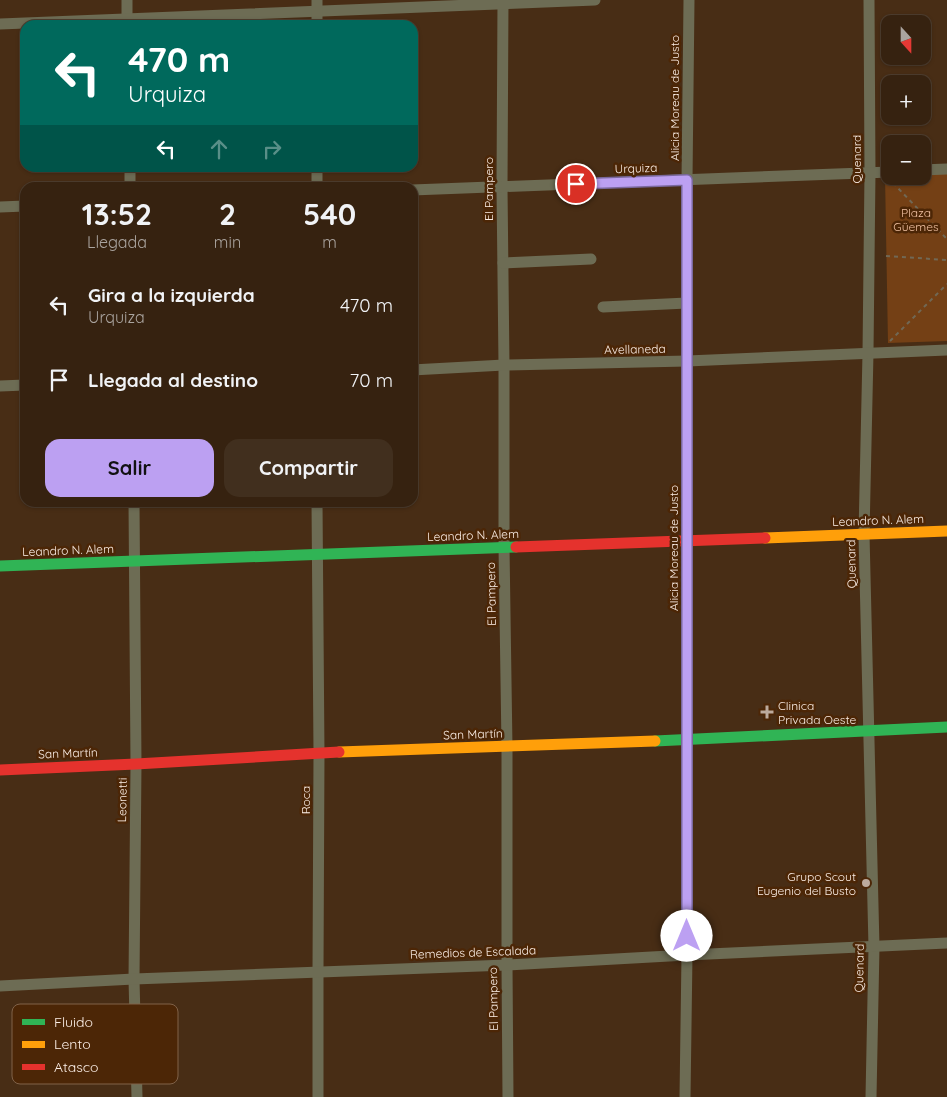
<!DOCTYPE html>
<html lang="es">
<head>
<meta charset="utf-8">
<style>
	:root { --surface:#362210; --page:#412f1e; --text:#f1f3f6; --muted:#aaa49f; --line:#503f30; --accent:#bca0f2 }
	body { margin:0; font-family:Quicksand,sans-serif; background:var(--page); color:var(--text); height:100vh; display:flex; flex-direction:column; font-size:19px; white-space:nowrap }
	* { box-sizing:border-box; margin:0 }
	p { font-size:16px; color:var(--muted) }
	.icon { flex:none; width:28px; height:28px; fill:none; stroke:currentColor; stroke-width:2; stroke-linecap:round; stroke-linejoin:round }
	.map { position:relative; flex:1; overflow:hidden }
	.panel { position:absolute; left:20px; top:182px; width:398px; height:325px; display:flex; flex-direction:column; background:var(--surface); border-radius:15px; box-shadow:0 1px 4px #0004,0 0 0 1px var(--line) }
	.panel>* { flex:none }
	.top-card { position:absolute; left:20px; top:20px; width:398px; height:152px; border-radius:15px; box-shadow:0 1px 4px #0004,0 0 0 1px var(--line); background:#00695c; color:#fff; overflow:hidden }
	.needle { width:32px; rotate:159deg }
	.buttons { position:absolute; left:881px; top:15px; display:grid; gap:10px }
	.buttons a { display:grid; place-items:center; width:50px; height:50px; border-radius:10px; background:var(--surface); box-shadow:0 1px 4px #0004,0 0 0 1px var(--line); font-size:25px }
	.pin { position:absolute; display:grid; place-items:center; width:42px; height:42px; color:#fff; margin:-21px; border:2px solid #fff; border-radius:50%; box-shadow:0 1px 5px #0007 }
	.me { position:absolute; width:55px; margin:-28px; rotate:0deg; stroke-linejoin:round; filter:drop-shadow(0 0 4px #0008) }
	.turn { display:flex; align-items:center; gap:18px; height:105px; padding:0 25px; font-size:22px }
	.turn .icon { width:65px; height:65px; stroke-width:2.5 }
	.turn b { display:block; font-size:35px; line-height:42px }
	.lanes { display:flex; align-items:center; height:48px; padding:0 25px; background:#0003; justify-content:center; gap:25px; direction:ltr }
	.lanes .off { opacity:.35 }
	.eta { display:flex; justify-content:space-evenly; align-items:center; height:85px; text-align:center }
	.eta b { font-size:30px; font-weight:700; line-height:35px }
	.primary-button { display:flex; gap:10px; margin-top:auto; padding:10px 25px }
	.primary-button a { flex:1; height:58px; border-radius:15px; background:var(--accent); color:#111; font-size:20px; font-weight:700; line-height:58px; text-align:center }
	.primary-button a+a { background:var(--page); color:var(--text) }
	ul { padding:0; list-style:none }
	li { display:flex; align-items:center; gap:15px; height:75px; padding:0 25px }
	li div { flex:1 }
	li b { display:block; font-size:19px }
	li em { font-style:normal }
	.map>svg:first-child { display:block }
</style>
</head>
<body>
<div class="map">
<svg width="947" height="1097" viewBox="0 0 947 1097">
	<rect width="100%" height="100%" fill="#482d15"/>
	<polygon fill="#744015" points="923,174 947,174 947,341 888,343 885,175 922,176"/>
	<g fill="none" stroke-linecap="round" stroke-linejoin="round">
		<g stroke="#716855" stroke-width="2" stroke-dasharray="4 4" stroke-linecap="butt">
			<polyline points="893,183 947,239"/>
			<polyline points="886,256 947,260"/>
			<polyline points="890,341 947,284"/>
		</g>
		<g stroke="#6d6c54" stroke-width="11">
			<polyline points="127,0 127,25"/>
			<polyline points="503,0 502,187 504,365 504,547 507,747 507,965 508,1097"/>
			<polyline points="869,0 870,172 868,353 864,534 874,947 871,1097"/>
			<polyline points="0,24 595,0"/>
			<polyline points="317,25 317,0"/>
			<polyline points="130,168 130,188"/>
			<polyline points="317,168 317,188"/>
			<polyline points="922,170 947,169"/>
			<polyline points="412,190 890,172"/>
			<polyline points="0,207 25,206"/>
			<polyline points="503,263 591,259"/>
			<polyline points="603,307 687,303"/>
			<polyline points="412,370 504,365 687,361 947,350"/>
			<polyline points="0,386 25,385"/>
			<polyline points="134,502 136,764 134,979 137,1097"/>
			<polyline points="317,502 319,753 318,972 318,1097"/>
			<polyline points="0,986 134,979 507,965 687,955 947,943"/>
			<polyline points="685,1097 687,955 687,180 689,0"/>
		</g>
		<g stroke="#30b455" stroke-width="11">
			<polyline points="0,566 516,547"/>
			<polyline points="655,741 947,727"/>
		</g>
		<g stroke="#ff9f0a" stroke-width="11">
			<polyline points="765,538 947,531"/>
			<polyline points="339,752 655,741"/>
		</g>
		<g stroke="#e5322d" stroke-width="11">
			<polyline points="516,547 765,538"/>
			<polyline points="0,770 136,764 339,752"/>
		</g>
	</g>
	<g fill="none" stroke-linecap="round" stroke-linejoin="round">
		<g stroke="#7a689d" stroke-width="12">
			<polyline id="route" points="576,184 687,180 687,936"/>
		</g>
		<use href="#route" stroke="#bca0f2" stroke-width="9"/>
	</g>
	<g fill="#bcaa9d" stroke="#4c2606" stroke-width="2">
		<path d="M764.5 704.5h5v5h5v5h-5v5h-5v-5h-5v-5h5z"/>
		<circle cx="866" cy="883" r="5"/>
	</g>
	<g text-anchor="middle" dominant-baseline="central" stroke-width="5" stroke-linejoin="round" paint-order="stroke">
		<g font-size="12" fill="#fbeee6" stroke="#4c2606">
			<text transform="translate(674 98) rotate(-90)">Alicia Moreau de Justo</text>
			<text transform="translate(856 159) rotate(-90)">Quenard</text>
			<text transform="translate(636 168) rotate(-2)">Urquiza</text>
			<text transform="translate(488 189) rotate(-90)">El Pampero</text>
			<text transform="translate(635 349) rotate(-1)">Avellaneda</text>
			<text transform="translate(878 520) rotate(-2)">Leandro N. Alem</text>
			<text transform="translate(473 535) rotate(-2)">Leandro N. Alem</text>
			<text transform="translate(673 548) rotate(-90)">Alicia Moreau de Justo</text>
			<text transform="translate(68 550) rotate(-2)">Leandro N. Alem</text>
			<text transform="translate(851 564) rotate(-91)">Quenard</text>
			<text transform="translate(491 594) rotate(-91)">El Pampero</text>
			<text transform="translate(473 734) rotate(-2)">San Martín</text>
			<text transform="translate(68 753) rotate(-2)">San Martín</text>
			<text transform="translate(122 800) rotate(-89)">Leonetti</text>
			<text transform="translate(305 800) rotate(-90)">Roca</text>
			<text transform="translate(473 952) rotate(-2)">Remedios de Escalada</text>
			<text transform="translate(859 968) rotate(-89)">Quenard</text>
			<text transform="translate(493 999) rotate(-91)">El Pampero</text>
		</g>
		<g font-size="12" fill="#f0c1a2" stroke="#4c2606">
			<text x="916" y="212">Plaza<tspan x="916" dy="14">Güemes</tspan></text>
		</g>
		<g font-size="12" fill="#fbeee6" stroke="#4c2606" text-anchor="start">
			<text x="778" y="705">Clinica<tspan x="778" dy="14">Privada Oeste</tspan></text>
			<text x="856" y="876" text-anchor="end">Grupo Scout<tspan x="856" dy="14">Eugenio del Busto</tspan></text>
		</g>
	</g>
	<rect x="12" y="1004" width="166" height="80" rx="8" fill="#4c2606" stroke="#806249" stroke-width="1"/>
	<rect x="22" y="1019" width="23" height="6" fill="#30b455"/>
	<rect x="22" y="1041" width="23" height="7" fill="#ff9f0a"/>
	<rect x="22" y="1064" width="23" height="6" fill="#e5322d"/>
	<g font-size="14" fill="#fbeee6">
		<text x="54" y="1027">Fluido</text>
		<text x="54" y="1049">Lento</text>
		<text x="54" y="1072">Atasco</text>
	</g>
</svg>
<div class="buttons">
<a><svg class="needle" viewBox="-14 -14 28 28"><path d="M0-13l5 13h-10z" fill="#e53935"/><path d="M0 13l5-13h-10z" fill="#aaa49f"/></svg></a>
<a>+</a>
<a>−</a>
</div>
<div class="pin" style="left:576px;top:184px;background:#d93025"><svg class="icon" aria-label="arrive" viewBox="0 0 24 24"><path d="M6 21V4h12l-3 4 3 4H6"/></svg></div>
<svg class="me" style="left:687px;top:936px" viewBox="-20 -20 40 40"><circle r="19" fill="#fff"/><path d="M0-13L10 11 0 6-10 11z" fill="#bca0f2"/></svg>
<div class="top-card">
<div class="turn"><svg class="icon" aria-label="left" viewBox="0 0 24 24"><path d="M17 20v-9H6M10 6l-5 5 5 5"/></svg><div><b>470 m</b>Urquiza</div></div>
<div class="lanes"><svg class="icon" aria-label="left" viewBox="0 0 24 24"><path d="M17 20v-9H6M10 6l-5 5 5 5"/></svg><svg class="icon off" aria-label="ahead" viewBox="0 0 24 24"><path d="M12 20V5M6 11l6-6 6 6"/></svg><svg class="icon off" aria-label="right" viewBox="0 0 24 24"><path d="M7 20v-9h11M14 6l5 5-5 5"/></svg></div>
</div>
<section class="panel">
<div class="eta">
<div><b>13:52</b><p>Llegada</p></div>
<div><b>2</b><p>min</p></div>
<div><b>540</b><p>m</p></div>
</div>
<ul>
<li><svg class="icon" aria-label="left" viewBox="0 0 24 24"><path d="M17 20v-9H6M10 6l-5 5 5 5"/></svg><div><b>Gira a la izquierda</b><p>Urquiza</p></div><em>470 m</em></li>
<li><svg class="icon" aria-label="arrive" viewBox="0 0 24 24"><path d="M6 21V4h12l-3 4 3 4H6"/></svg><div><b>Llegada al destino</b></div><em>70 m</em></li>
</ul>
<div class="primary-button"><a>Salir</a><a>Compartir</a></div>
</section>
</div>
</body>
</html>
